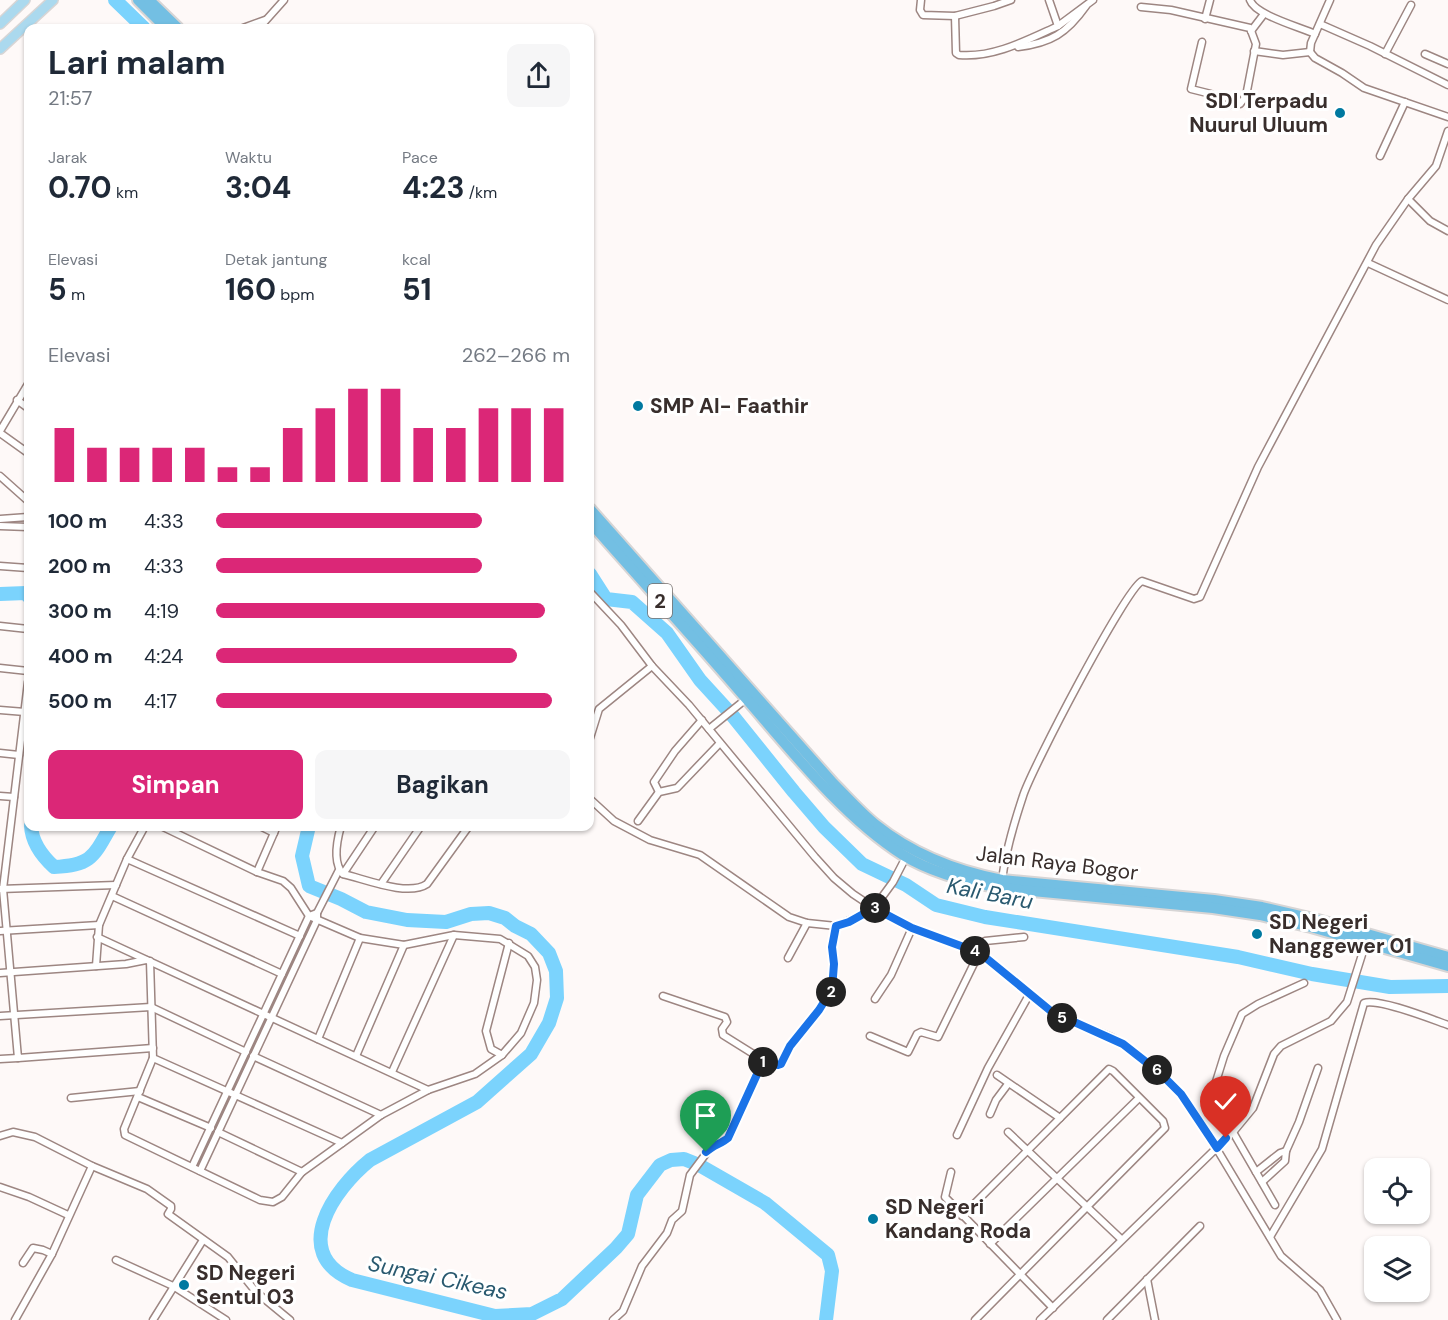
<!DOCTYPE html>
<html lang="id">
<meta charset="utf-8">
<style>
:root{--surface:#fff;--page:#f6f6f7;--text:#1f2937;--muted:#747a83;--accent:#db2777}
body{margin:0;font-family:"DM Sans",sans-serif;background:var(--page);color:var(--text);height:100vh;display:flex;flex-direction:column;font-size:22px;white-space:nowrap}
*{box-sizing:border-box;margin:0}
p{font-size:20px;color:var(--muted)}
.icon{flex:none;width:33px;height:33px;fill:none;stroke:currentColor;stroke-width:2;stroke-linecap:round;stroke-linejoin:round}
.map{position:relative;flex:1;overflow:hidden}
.panel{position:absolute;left:24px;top:24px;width:570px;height:807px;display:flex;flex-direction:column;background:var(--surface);border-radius:12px;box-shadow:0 2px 4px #0004}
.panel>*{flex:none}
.controls{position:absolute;left:1364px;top:1158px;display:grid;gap:12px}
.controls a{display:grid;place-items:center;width:66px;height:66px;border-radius:12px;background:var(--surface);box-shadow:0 2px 4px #0004;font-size:30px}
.pin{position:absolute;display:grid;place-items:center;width:51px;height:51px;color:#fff;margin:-62px -26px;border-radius:50% 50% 50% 0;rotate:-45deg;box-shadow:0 0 6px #0007}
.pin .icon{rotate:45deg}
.km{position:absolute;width:30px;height:30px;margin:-15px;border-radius:50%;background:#222;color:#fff;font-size:16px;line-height:30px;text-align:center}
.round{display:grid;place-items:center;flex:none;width:63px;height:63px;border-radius:12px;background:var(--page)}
.overview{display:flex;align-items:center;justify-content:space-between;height:102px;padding:0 24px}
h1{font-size:33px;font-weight:700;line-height:45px}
.stats{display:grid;grid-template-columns:repeat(3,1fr);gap:9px;height:102px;padding:6px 24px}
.stats div{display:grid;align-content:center}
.stats b{font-size:30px;font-weight:700}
.stats small{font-size:16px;font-weight:400}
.stats p{font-size:16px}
.chart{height:168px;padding:12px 24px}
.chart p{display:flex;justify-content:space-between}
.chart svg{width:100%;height:108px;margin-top:6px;stroke:var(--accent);stroke-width:6}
.action{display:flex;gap:12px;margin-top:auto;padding:12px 24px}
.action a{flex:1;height:69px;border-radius:12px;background:var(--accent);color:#fff;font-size:24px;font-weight:700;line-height:69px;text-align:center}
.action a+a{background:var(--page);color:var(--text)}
ul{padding:0 24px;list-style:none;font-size:20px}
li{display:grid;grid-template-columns:96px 72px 1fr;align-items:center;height:45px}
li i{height:15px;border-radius:8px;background:var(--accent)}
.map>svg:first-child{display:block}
</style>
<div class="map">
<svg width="1448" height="1320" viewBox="0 0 1448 1320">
<rect width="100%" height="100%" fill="#fef9f8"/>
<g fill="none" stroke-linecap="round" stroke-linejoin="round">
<g stroke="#7bd3fd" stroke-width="14">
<path d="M 115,0 L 144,28"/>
<path d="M 590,574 L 606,599 L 632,602 L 667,633 L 700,680 L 732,715 L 794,792 L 824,827 L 862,864 L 906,885 L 936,905 L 985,917 L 1238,957 L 1312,974 L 1390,987 L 1448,986"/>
<path d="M 0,594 L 26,593 L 28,596"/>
<path d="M 31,826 C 32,843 42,856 54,867 C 91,865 93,858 111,826"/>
<path d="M 309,826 L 302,856 L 309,886 L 341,899 L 366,912 L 407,920 L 446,922 L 471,914 L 489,913 L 505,918 L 515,926 L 531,934 L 549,953 L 556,971 L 557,998 L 549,1023 L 531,1054 L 477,1102 L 370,1160 C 334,1189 289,1253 352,1280 L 495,1316 L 532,1314 L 562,1299 L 616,1248 L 628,1234 L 637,1195 L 660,1165 L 671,1160 L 684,1159 L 699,1165 L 765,1203 L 828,1255 L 832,1271 L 826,1320"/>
</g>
<defs>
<g id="street">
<path d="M 921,0 L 920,10 L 923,15 L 955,16 L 994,6 L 1011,0"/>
<path d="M 1250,0 C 1255,15 1300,27 1315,34"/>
<path d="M 1141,7 L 1171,10 L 1250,28 L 1256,44 L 1246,96 L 1240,104 L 1223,105 L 1211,94 L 1191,89 L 1202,42"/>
<path d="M 955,16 L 956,53 L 959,55 C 994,58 1027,40 1058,26 L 1049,0"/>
<path d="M 1205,19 L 1210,0"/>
<path d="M 1320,24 L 1370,46 L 1448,85"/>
<path d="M 1058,26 L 1093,0"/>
<path d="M 243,28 L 265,20"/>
<path d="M 259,28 L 284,0"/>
<path d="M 1251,31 L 1264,14"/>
<path d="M 1018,47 C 1051,43 1067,33 1086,6"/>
<path d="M 1254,51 L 1283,55 L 1310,52"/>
<path d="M 1310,52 L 1315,58 L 1342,73 L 1364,88 L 1448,117"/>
<path d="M 1310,52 L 1311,43 L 1330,0"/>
<path d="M 1385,54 L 1411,5"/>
<path d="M 1425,54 L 1448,64"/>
<path d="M 1380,156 L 1405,102"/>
<path d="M 1408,199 L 1430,221 L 1448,231"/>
<path d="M 1368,263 L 1448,300"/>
<path d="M 17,400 L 28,408"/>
<path d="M 0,431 L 28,384"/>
<path d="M 0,433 L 28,453"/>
<path d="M 0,476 L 28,501"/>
<path d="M 0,519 L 28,517"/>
<path d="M 0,526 L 28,527"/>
<path d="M 0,566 L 28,568"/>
<path d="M 590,592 L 621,625 L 652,666 L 689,705 L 815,857 L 834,878 L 853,894 L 874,908 L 912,928 L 980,953 L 1052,1013 L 1111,1037 L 1123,1044 L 1160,1073 L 1181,1094 L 1200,1121 L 1281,1256 L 1320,1290 L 1337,1320"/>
<path d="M 0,626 L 28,629"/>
<path d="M 0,668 L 28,671"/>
<path d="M 28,682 L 3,889 L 18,1058 L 153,1048"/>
<path d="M 0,710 L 25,712"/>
<path d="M 709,729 L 746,699"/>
<path d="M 590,738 L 599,709 L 652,666"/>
<path d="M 0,753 L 19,755"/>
<path d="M 659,792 L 654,782 L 675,751 L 702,720"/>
<path d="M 0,796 L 14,797"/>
<path d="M 590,799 L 614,821 L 650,840 L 700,855 L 789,917 L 807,923 L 836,926 L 867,913 L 874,908 L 893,882 L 906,857"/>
<path d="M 638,821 L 659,792 L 677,788 L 720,743"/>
<path d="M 260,826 L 274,833"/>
<path d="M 341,826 C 337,840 332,862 343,874 C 365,879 408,897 427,884 L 469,826"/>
<path d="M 127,859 L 300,936"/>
<path d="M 257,872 L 277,826"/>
<path d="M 343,874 L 375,826"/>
<path d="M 1002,881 C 1005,853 1014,823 1023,796 C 1031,770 1126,588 1142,581 L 1194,599 L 1200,597 L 1258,467 L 1376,245 L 1408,199 L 1436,166 L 1448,131"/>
<path d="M 381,884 L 421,826"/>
<path d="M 0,889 L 116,885"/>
<path d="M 112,896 L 282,974"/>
<path d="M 317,913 L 339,870"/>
<path d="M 0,931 L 99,925"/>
<path d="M 97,937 L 428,1090"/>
<path d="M 788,958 L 807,923"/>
<path d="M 150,961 L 153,1058 L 342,1143"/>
<path d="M 96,966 L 99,925 L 127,859 L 145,826"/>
<path d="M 0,973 L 126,964 L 146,960"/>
<path d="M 663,996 L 725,1017 L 727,1022 L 722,1029 L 723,1035 L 755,1055 L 778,1065 L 781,1063 L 790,1046 L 819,1010 L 832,989 L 834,964 L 832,947 L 836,926"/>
<path d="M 875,999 L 891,975 L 912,928"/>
<path d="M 0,1016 L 151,1007 L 246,1052"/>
<path d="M 870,1036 L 908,1052 L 917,1034 L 921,1032 L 938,1037 L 985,941 L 1024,937"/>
<path d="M 318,1039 L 360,938"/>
<path d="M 502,1055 L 491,1049 L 486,1031 L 509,943"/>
<path d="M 253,1056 L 381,1115"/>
<path d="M 356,1056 L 404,945"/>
<path d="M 153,1058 L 124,1129 L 125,1135 L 260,1200 L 273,1202 L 282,1197 L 302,1172 L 381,1115 L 428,1090 L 475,1074 L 502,1055 L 521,1033 L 534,1003 L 537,980 L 535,967 L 528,956 L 500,939 L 454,935 L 404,945 L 360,938 L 309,916 L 291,888 L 283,881 L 257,872 L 161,826"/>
<path d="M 0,1059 L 18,1058"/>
<path d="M 392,1072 L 454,935"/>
<path d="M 997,1075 L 1060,1118"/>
<path d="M 138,1097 L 211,1128"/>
<path d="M 71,1098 L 140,1091"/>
<path d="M 990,1114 L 996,1100 L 1008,1084"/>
<path d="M 218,1132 L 302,1172"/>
<path d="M 1008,1132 L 1121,1239"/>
<path d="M 957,1135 L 988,1068 L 1029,995"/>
<path d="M 0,1136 L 13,1132 L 35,1137 L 92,1166 L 147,1189 L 171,1206 L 171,1209 L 168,1214 L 228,1257 L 256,1292 L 290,1320"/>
<path d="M 192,1167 L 309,916 L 317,913 L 317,920 L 200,1171"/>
<path d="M 951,1172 L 945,1197 L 1053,1308"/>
<path d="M 1256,1172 L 1280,1153 L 1286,1151"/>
<path d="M 1262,1182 L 1285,1161 L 1286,1151 L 1299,1122 L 1318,1068"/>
<path d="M 0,1187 L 29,1197 L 68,1215"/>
<path d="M 1275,1205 L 1215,1101 L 1214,1088 L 1224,1056 L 1242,1014 L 1258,1004 L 1304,983"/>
<path d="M 962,1216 L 1109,1069 L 1113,1071 L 1163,1121 L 1165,1128 L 975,1320"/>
<path d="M 1270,1237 L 1322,1149 L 1364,1003 C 1379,998 1431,1019 1448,1025"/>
<path d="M 990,1244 L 1139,1098"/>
<path d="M 116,1260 L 173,1286 L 226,1320"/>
<path d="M 23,1263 L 33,1248 L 43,1250 L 52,1254"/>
<path d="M 1147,1279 L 1155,1320"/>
<path d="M 15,1320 L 52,1254 L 92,1166"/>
<path d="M 153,1320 L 203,1240"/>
<path d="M 613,1320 L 623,1311 L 642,1266 L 667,1233 L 672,1220 L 682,1211 L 690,1175 L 711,1147 L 723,1142 L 728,1138 L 764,1059"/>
<path d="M 1040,1320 L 1234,1131 L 1253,1108 L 1274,1054 L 1281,1046 L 1331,1021 L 1347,1002 L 1366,942"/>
<path d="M 1107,1320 L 1200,1226"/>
</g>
<g id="primary">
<path d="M 0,24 L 25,0"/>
<path d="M 0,49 L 53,0"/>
</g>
<g id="highway">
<path d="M 138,0 L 166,28"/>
<path d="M 149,0 L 178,28"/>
<path d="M 590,509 L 833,783 C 847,797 861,813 876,825 C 912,854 956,871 1002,880 L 1214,900 L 1262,907 L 1314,919 L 1448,957"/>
<path d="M 590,522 C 641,580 693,637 743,695 C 790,749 843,817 903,855 C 932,873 968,882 1001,888 L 1213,908 L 1260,915 L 1311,927 L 1448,966"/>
</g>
</defs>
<use href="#street" stroke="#9d8682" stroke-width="9"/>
<use href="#primary" stroke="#d7d5d5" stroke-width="12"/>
<use href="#highway" stroke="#d7d5d5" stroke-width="14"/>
<use href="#street" stroke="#fff" stroke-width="6"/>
<use href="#primary" stroke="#abd9ee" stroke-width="9"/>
<use href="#highway" stroke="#73bfe3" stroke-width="10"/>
</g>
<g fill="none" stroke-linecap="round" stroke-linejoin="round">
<defs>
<path id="route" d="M 706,1152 C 713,1145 721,1144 728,1138 L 764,1059 L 778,1065 L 781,1064 L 790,1046 L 819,1010 L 832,989 L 834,964 L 832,947 L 836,926 L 849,922 L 874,908 L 912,928 L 980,953 L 1052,1012 L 1123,1044 L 1160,1073 L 1181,1094 L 1217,1148 L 1226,1138"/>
</defs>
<use href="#route" stroke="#fff" stroke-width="12"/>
<use href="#route" stroke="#1a73e8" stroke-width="8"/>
</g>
<g fill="#0079a0" stroke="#fff" stroke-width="2">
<circle cx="1340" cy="113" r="6"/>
<circle cx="638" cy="406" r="6"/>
<circle cx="1257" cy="934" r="6"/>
<circle cx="873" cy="1219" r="6"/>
<circle cx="184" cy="1285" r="6"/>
</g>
<g text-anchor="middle" stroke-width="6" stroke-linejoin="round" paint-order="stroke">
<rect fill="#fff" stroke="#746d6b" stroke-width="1.5" x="648" y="584" width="24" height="34" rx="4.5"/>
<g font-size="20" font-weight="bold" fill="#382e2c">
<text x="660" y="608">2</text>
</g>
<g font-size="21" font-weight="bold" fill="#382e2c" stroke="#fff" text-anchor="start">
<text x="1328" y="108" text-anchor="end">SDI Terpadu<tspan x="1328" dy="24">Nuurul Uluum</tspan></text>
<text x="650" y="413">SMP Al- Faathir</text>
<text x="1269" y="929">SD Negeri<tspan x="1269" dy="24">Nanggewer 01</tspan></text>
<text x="885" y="1214">SD Negeri<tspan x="885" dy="24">Kandang Roda</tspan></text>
<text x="196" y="1280">SD Negeri<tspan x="196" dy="24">Sentul 03</tspan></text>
</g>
<g font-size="21" fill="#382e2c" stroke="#fff">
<text transform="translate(1057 863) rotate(7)" y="7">Jalan Raya Bogor</text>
</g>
<g font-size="22" font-style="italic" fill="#29596f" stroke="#fff">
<text transform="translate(990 893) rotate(11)" y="8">Kali Baru</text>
<text transform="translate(438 1277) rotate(12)" y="8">Sungai Cikeas</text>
</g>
</g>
</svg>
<div class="controls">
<a><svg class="icon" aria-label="locate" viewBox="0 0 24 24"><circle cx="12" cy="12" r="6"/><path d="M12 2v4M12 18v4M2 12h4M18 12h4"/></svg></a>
<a><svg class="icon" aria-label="layers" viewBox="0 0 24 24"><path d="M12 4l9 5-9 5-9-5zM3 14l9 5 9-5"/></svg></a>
</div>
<div class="pin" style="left:706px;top:1152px;background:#1e9e55"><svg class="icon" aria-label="arrive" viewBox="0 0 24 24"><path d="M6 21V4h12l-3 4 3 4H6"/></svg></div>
<div class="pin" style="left:1226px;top:1138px;background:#d93025"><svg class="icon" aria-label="check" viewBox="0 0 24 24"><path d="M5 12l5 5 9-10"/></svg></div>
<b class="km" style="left:763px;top:1062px">1</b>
<b class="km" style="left:831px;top:992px">2</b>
<b class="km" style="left:875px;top:908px">3</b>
<b class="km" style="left:975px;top:951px">4</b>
<b class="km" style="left:1062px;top:1018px">5</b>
<b class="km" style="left:1157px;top:1070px">6</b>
<section class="panel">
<div class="overview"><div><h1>Lari malam</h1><p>21:57</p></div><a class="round"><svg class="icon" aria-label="share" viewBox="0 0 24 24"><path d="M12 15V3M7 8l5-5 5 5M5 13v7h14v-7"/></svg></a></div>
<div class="stats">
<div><p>Jarak</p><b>0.70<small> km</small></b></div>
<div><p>Waktu</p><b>3:04</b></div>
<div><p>Pace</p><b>4:23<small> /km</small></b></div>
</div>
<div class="stats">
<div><p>Elevasi</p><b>5<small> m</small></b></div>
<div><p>Detak jantung</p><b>160<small> bpm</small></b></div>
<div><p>kcal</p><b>51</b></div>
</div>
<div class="chart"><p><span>Elevasi</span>262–266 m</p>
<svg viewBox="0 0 160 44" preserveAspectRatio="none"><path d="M5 44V22M15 44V30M25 44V30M35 44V30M45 44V30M55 44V38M65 44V38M75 44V22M85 44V14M95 44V6M105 44V6M115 44V22M125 44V22M135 44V14M145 44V14M155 44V14"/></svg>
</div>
<ul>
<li><b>100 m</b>4:33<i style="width:75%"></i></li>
<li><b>200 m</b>4:33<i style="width:75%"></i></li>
<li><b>300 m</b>4:19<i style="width:93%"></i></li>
<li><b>400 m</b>4:24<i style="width:85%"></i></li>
<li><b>500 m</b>4:17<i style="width:95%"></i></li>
</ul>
<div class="action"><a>Simpan</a><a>Bagikan</a></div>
</section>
</div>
